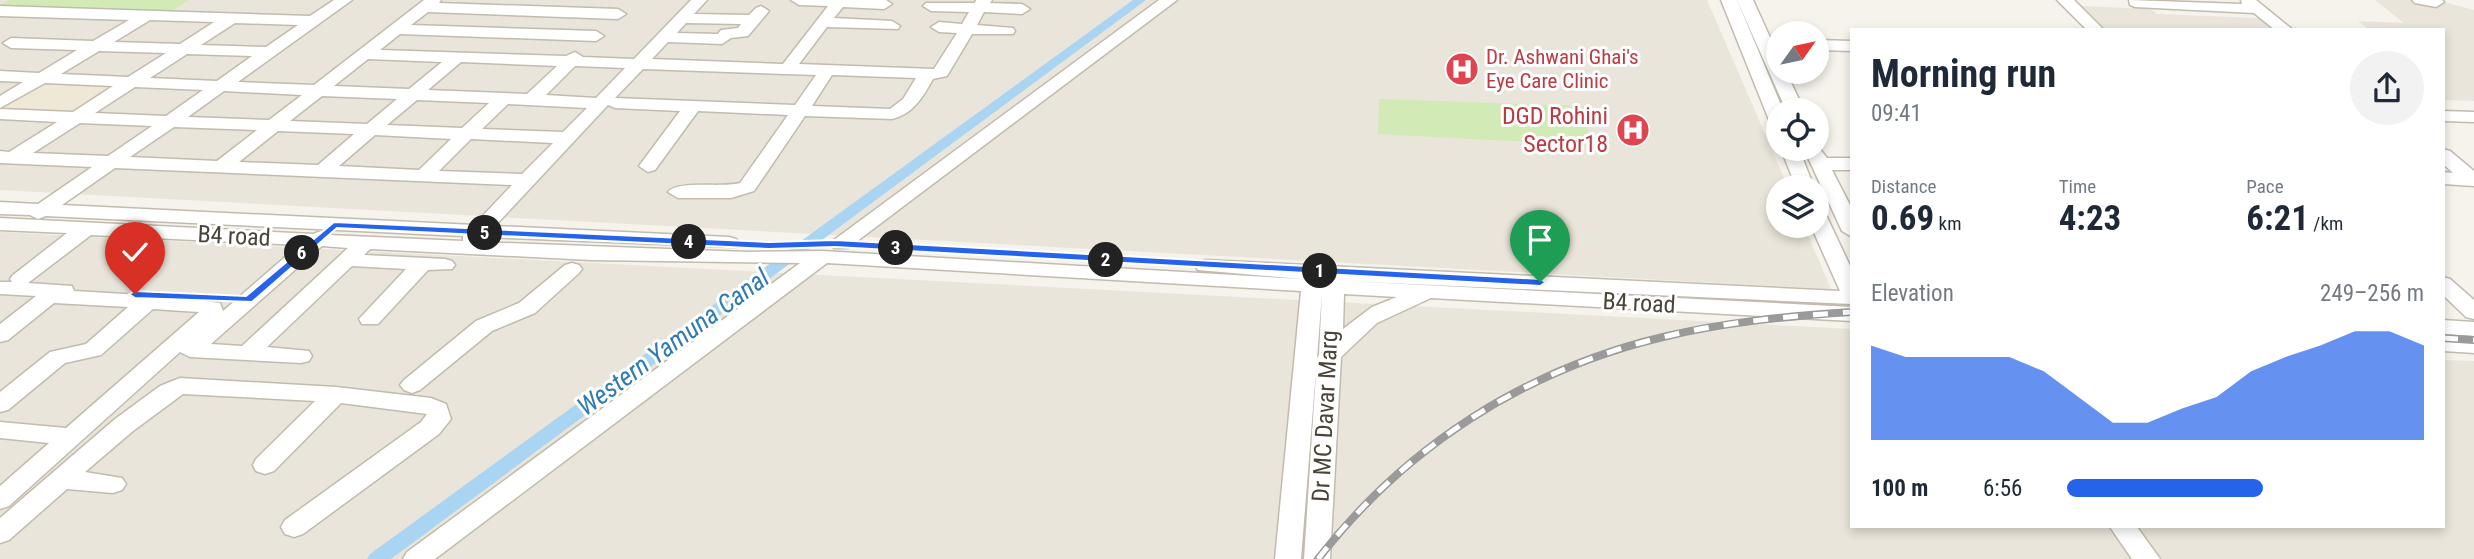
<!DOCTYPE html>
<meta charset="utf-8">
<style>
:root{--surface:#fff;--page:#f2f2f3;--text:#1f2937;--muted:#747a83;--accent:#2563eb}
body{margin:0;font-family:"Roboto Condensed",sans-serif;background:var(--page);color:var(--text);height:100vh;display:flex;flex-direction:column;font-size:26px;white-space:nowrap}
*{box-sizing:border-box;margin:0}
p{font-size:23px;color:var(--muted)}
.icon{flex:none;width:38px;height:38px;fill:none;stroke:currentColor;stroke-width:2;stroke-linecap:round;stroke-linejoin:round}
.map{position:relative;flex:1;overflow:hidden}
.drawer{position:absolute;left:1850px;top:28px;width:595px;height:500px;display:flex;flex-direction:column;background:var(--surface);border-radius:0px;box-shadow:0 4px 10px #0003}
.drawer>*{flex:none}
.needle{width:46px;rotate:57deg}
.fabs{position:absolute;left:1766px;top:21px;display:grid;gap:14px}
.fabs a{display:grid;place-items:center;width:63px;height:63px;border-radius:50%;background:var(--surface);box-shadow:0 4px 10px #0003;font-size:35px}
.pin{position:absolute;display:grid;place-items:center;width:60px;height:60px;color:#fff;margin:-72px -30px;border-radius:50% 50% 50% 0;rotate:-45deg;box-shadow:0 0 7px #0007}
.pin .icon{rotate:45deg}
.km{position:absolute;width:35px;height:35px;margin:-18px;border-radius:50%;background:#222;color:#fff;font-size:19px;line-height:35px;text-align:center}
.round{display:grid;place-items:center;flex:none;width:74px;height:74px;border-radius:37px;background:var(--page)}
.head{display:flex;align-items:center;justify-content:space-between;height:119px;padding:0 21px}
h1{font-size:38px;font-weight:700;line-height:52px}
.figures{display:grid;grid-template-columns:repeat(3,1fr);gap:10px;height:119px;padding:7px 21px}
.figures div{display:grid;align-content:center}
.figures b{font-size:35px;font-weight:700}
.figures small{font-size:19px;font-weight:400}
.figures p{font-size:19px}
.chart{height:196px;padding:14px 21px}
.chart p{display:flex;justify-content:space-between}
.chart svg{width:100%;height:126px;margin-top:7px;fill:var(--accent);opacity:.7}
ul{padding:0 21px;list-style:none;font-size:23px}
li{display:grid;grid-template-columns:112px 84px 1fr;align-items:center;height:52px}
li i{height:18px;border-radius:9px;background:var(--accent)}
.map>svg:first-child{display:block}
</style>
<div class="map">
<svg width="2474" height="559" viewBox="0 0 2474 559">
<rect width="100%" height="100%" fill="#f6f3ec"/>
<g fill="#eae5da">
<path d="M 0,0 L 1707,0 L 1788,187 L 1778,187 L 1778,226 L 1804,226 L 1831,289 L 0,190 Z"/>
<path d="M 2375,0 L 2435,0 L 2474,10 L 2474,101 L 2443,100 L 2443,30 L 2370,30 L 2358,21 L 2404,23 Z"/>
<path d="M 2082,6 L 2150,9 L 2157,14 L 2257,18 L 2274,30 L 2106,30 Z"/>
<path d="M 0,232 L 1851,329 L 1852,527 L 2443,527 L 2443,360 L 2474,361 L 2474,559 L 0,559 Z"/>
</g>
<path fill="#efe8d6" d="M 43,81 L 121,84 L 74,114 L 0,111 L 0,107 Z"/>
<g fill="#d2eab5">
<path d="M 8,0 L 189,0 L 170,12 L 0,6 Z"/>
<path d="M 1379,99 L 1584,106 L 1591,145 L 1378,134 Z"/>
</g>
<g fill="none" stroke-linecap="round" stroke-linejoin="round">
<path fill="#a9d4f2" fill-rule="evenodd" d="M 1133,0 L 1146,0 L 391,559 L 367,559 L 370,554 Z"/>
<defs>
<g id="minor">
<path d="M 334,0 L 352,0 L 238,82 L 314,85 L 424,0 L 441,0 L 439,3 L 618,9 L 626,14 L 618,19 L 428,12 L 411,25 L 596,31 L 604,36 L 596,41 L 400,34 L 380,50 L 566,56 L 575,52 L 583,57 L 634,59 L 691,0 L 707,0 L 694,14 L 749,15 L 756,8 L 761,6 L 769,11 L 748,36 L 731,38 L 722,44 L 668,42 L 652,59 L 783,64 L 828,6 L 799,5 L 791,0 L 886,0 L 892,4 L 884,9 L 843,7 L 834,18 L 892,21 L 900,26 L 898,29 L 827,27 L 799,64 L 934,69 L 957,33 L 939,32 L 931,27 L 939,22 L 962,24 L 969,12 L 931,11 L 923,6 L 926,3 L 975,3 L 976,0 L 992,0 L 990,3 L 1022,4 L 1030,9 L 1022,14 L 984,12 L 977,25 L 1013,28 L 1015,31 L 1013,34 L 972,34 L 947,76 L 933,79 C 923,97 913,114 892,119 L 805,116 L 754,191 L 731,198 L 678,198 L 668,192 C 678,180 723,188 740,183 L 788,115 L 698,111 L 655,170 L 648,172 L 639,166 L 680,111 L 615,108 L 608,105 L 495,226 L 729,237 L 736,239 L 739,243 L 736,247 L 484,237 L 479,242 L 747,252 L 822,251 L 1302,279 L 1198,270 L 1195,266 L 1198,262 L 1205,260 L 1840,291 L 1811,226 L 1816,226 L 1816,209 L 1826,215 L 1852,270 L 1852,304 L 1345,281 L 1852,307 L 1852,321 L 1431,298 L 1377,323 L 1341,357 L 1330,559 L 1304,559 L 1317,358 L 1301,559 L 1275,559 L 1301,291 L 827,263 L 435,559 L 403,559 L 407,552 L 800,263 L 591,260 L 370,249 L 364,255 L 445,259 L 452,261 L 455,265 L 452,269 L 428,270 L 378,324 L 362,324 L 359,319 L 406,269 L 352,266 L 267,347 L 309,351 L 312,356 L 309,361 L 301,363 L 190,357 L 180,352 L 9,506 L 0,509 L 0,486 L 49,443 L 0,438 L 0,422 L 66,428 L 199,312 L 153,309 L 101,355 L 65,363 L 8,410 L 0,412 L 0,392 L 50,352 L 86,344 L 128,307 L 54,303 L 8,340 L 0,342 L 0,324 L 36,296 L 0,294 L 0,282 L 12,282 L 10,279 L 13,275 L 67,233 L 0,230 L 0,218 L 313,234 L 321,231 L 329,235 L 463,241 L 463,236 L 46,216 L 38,219 L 30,215 L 0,214 L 0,202 L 38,204 L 92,167 L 0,163 L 0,151 L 9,152 L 57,122 L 0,119 L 0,109 L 73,112 L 113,86 L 45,83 L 0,108 L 0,96 L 23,82 L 0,81 L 0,71 L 39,73 L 77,50 L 11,48 L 3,43 L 11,38 L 93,41 L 129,20 L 0,16 L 0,6 L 310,16 ZM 150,20 L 214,22 L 180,44 L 114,42 ZM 235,23 L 298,25 L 266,47 L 201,45 ZM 686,23 L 741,24 L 738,28 L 721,30 L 718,34 L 677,33 ZM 99,51 L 166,53 L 128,77 L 61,74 ZM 187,54 L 252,56 L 217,81 L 150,78 ZM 368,59 L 442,62 L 409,89 L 334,86 ZM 461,62 L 557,66 L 527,94 L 428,90 ZM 575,66 L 625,68 L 596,98 L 546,95 ZM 643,69 L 816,75 L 795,105 L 615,98 ZM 832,75 L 916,78 L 903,99 L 890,109 L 812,106 ZM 135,87 L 203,90 L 166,116 L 95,113 ZM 224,91 L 302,95 L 269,120 L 188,117 ZM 322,96 L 397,99 L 367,124 L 290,121 ZM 417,100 L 489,103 L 462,128 L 387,125 ZM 508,104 L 587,108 L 563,132 L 482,129 ZM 80,123 L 152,126 L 108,156 L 33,153 ZM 174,127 L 257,130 L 217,161 L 130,157 ZM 278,131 L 354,134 L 318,165 L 239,162 ZM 375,135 L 451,139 L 419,170 L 339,166 ZM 471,139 L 553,143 L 522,174 L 439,171 ZM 115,168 L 512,185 L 474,225 L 62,205 ZM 91,235 L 299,245 L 223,311 L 220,303 L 150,294 L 142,295 L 74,291 L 72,286 L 28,283 ZM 322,246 L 348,248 L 242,346 L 211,344 ZM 1322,293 L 1319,355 L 1317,358 ZM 1344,294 L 1397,297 L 1372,307 L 1343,329 Z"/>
<path d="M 1159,0 L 1177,0 L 848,248 L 834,248 L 831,244 L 834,240 Z"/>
<path d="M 1721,0 L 1737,0 L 1783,110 L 1778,110 L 1778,125 L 1769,120 Z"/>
<path d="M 1737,0 L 1753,0 L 1778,55 L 1778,72 L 1786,72 L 1804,110 L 1786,110 Z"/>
<path d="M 2057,0 L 2074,0 L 2104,30 L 2087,30 Z"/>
<path d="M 2129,0 L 2242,4 L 2241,0 L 2256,0 L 2293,30 L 2275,30 L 2254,13 L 2135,7 L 2130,5 Z"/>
<path d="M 2412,0 L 2442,0 L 2444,2 L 2436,7 L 2415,3 Z"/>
<path d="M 1816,40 L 1852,41 L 1852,51 L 1816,50 Z"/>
<path d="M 2443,111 L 2474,112 L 2474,122 L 2443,121 Z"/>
<path d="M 1816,144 L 1827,158 L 1852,158 L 1852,170 L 1832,170 L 1852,209 L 1852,237 L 1842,231 L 1804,149 L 1816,149 Z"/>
<path d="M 1781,149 L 1799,149 L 1814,187 L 1796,187 Z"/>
<path d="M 2443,149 L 2450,151 L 2474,171 L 2474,186 L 2443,184 L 2443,172 L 2453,173 L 2443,164 Z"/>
<path d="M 572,263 L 579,265 L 582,269 L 579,273 L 535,313 L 492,331 L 420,390 L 412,393 L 404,390 L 400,385 L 404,380 L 476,321 L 519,303 L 565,265 Z"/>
<path d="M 2443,277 L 2450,279 L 2474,300 L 2474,319 L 2466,317 L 2443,295 Z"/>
<path d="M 2443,320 L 2474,322 L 2474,336 L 2443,334 Z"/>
<path d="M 2443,337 L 2474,339 L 2474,353 L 2443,351 Z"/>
<path d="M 180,378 L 336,387 L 431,398 L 446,404 L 451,419 L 439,434 L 303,534 L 294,537 L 285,534 L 281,527 L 285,520 L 421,422 L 427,414 L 341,403 L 274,471 L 265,474 L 256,471 L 253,465 L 256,459 L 315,401 L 183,394 L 133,431 L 85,472 L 122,478 L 126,484 L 122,490 L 113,493 L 67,489 L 9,540 L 0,543 L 0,518 L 115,419 L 160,386 Z"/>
<path d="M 2110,527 L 2137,527 L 2160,559 L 2132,559 Z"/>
</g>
</defs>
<use href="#minor" stroke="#c2bbae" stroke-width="3"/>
<use href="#minor" fill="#fff" fill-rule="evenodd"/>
<defs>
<g id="rail">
<path d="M 2443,338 L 2474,340"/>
<path d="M 1318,559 C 1405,447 1524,370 1663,337 C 1725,322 1789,316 1852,312"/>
</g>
</defs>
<use href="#rail" stroke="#9a9a9a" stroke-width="8"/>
<use href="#rail" stroke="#fff" stroke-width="5" stroke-dasharray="15" stroke-linecap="butt"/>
</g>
<path fill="#2563eb" stroke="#fff" stroke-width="2" d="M 334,222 L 769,242 L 835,240 L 1540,279 L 1546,282 L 1540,286 L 835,247 L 769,249 L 337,228 L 252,302 L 135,298 L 129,294 L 135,291 L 246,296 Z"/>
<defs>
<symbol id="hospital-disc" viewBox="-11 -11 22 22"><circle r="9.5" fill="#e0444e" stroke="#fff"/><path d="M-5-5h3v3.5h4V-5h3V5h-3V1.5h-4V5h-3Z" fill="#fff"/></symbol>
</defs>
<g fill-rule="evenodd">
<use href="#hospital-disc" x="1443" y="50" width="38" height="38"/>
<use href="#hospital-disc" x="1614" y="111" width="38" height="38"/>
</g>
<g text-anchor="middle" stroke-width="6" stroke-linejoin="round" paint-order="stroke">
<g font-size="21" fill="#be3a42" stroke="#fff" text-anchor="start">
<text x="1486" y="64">Dr. Ashwani Ghai's<tspan x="1486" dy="24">Eye Care Clinic</tspan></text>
</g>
<g font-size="24" fill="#be3a42" stroke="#fff" text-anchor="end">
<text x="1608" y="124">DGD Rohini<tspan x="1608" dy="28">Sector18</tspan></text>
</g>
<g font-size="24" fill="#4b4439" stroke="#fff">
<text transform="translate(234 236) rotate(3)" y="8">B4 road</text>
<text transform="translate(1639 303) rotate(3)" y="8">B4 road</text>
<text transform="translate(1325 416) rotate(-87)" y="8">Dr MC Davar Marg</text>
</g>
<g font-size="26" font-style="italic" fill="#2e7ab2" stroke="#fff">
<text transform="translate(673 342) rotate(-36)" y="9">Western Yamuna Canal</text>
</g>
</g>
</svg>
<div class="fabs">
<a><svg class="needle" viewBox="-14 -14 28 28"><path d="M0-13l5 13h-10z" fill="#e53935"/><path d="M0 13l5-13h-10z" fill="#747a83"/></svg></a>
<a><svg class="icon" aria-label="locate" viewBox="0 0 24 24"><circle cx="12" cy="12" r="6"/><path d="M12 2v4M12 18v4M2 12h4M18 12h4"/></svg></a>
<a><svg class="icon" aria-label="layers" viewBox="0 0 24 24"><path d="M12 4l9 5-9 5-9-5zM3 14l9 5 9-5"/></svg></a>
</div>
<div class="pin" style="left:1540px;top:282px;background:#1e9e55"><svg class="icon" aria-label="arrive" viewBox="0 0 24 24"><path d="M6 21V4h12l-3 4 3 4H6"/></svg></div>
<div class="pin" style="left:135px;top:294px;background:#d93025"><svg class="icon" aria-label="check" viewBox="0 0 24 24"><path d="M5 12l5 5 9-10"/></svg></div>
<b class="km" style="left:1320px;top:271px">1</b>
<b class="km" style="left:1106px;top:260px">2</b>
<b class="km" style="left:896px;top:248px">3</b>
<b class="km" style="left:689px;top:242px">4</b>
<b class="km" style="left:485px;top:233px">5</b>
<b class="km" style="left:302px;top:253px">6</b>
<section class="drawer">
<div class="head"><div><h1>Morning run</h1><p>09:41</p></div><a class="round"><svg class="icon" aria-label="share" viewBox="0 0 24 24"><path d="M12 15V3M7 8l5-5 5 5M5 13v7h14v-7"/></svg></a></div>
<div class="figures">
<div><p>Distance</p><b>0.69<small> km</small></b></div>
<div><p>Time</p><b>4:23</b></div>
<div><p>Pace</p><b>6:21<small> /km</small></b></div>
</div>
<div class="chart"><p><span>Elevation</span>249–256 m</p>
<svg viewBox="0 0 160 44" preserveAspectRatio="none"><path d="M0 44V11L10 15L20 15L30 15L40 15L50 20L60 29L70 38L80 38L90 33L100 29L110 20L120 15L130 11L140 6L150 6L160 11V44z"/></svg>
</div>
<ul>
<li><b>100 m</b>6:56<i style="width:55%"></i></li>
</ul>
</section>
</div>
